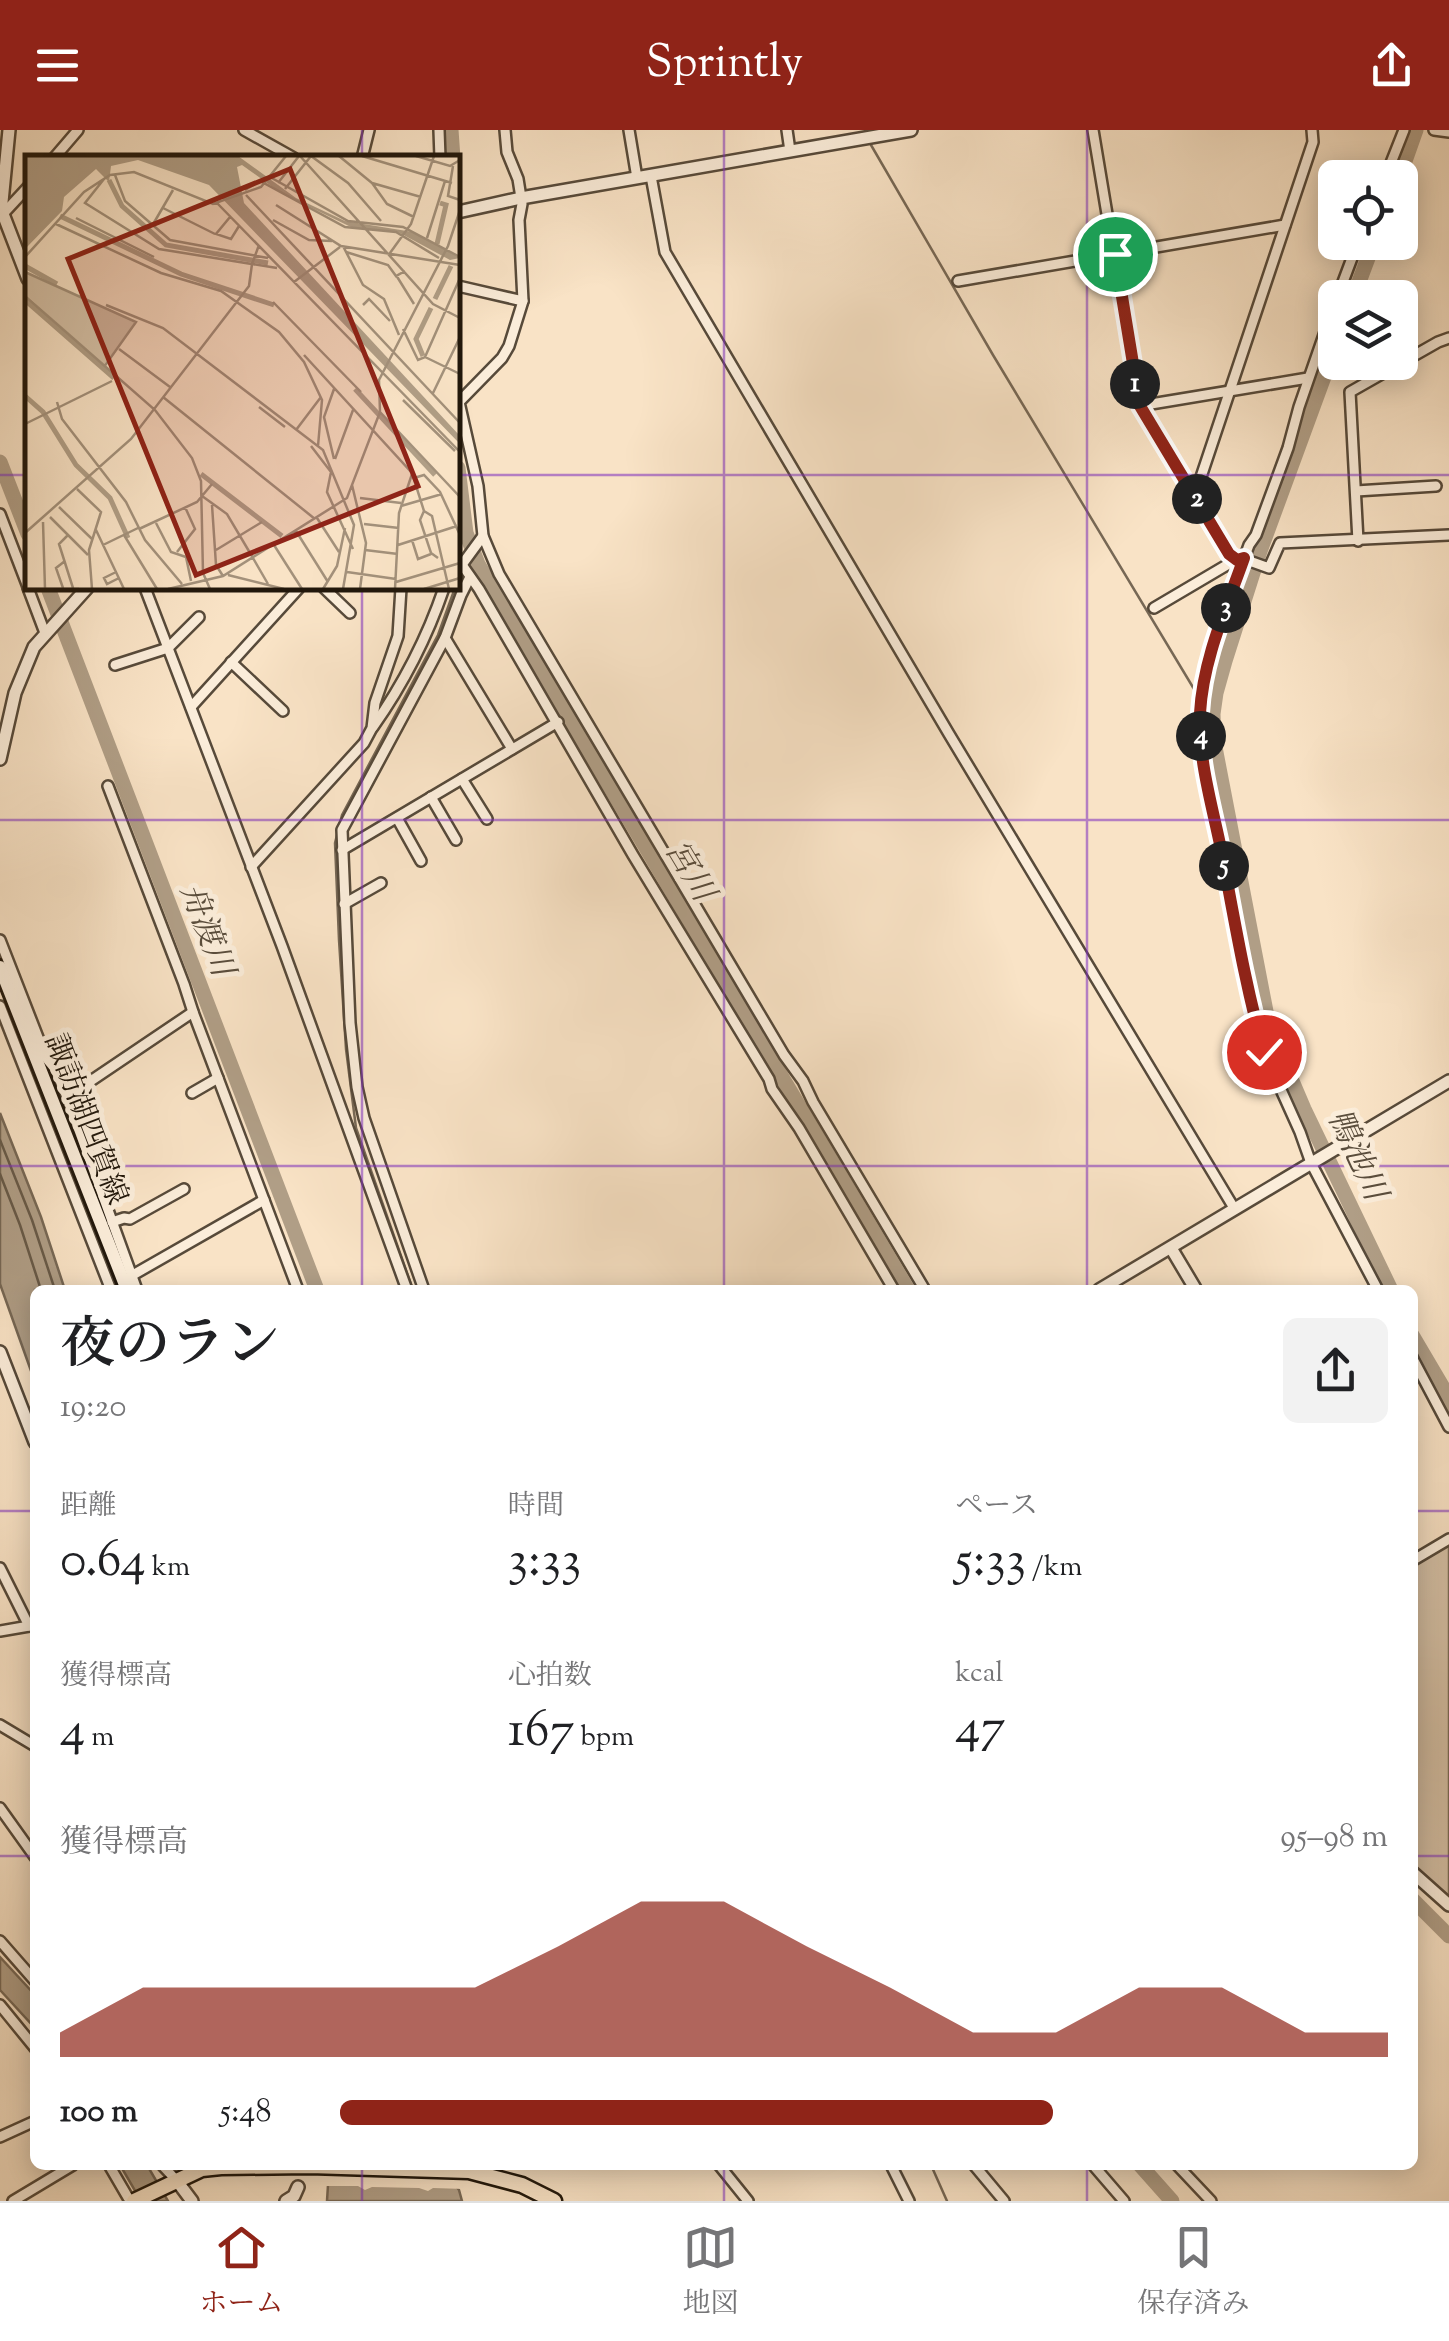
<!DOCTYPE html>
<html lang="ja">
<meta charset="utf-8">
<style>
:root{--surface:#fff;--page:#f2f2f2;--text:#202124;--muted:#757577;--line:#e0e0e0;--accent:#8f2418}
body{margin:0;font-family:"Sorts Mill Goudy","Noto Serif JP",serif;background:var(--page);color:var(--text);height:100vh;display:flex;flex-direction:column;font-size:38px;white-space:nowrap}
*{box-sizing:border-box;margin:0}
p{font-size:32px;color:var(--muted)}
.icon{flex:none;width:55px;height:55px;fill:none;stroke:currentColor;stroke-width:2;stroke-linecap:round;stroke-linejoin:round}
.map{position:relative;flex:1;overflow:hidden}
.details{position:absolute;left:30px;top:1155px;width:1388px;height:885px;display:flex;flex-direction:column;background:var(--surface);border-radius:15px;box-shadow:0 5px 25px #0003}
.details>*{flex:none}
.fabs{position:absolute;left:1318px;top:30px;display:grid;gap:20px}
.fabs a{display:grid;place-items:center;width:100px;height:100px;border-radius:15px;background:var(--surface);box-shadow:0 5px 25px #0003;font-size:50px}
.pin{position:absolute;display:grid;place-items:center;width:85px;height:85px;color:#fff;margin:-42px;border:5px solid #fff;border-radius:50%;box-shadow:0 2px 10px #0007}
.km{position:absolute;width:50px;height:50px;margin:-25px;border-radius:50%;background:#222;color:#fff;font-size:28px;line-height:50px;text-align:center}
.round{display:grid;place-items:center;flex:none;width:105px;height:105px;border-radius:15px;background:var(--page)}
.summary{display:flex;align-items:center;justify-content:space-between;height:170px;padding:0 30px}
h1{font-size:55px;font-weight:600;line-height:75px}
.figures{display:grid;grid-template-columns:repeat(3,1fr);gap:15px;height:170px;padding:10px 30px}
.figures div{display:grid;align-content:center}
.figures b{font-size:50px;font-weight:600}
.figures small{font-size:28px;font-weight:400}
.figures p{font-size:28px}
.chart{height:280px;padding:20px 30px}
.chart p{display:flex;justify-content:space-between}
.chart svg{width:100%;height:180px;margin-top:10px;fill:var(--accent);opacity:.7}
ul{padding:0 30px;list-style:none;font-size:32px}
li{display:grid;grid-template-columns:160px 120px 1fr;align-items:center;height:75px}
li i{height:25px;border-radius:12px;background:var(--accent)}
header{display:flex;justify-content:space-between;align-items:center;height:130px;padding:0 30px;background:var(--accent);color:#fff;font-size:45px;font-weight:600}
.menu{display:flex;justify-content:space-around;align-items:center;height:140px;border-top:2px solid var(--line);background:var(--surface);font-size:28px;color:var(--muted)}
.menu a{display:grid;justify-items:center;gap:5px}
.menu .current{color:var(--accent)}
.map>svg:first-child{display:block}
</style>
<header><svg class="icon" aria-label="menu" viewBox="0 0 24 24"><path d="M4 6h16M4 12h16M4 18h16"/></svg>Sprintly<svg class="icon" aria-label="share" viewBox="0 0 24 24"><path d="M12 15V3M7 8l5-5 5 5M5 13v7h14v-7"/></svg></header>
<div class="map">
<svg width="1449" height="2071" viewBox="0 0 1449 2071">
<rect width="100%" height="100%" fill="#f9e3c6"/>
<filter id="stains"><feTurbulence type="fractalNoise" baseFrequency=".002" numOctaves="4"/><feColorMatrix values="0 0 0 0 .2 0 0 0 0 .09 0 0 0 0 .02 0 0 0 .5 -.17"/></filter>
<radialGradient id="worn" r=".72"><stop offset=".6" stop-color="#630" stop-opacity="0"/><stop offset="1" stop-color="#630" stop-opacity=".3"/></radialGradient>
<path fill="#d4c0a6" stroke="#7a6c58" stroke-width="2.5" d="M 1449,1414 L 1449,1768 L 1413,1735 L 1413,1436 Z"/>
<g fill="#b09e86" stroke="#776855" stroke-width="2.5">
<path d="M 0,983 L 41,1087 L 65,1160 L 35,1160 L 35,1252 L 0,1154 Z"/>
<path d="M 0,1827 L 35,1865 L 35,1898 L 0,1860 Z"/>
<path d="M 120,2035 L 147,2035 L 168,2071 L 141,2071 Z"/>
<path d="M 440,2035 L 459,2060 L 462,2071 L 327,2071 L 328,2055 Z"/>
</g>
<path fill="#f9e3c6" d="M 330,2035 L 446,2035 L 464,2059 L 433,2058 L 428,2061 L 419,2058 L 372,2057 L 365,2060 L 358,2056 L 323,2056 Z"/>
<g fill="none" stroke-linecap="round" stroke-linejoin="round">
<g stroke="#685a48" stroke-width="2.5">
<path d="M 0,1010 L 32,1090 L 55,1160"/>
<path d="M 0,1044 L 20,1095 L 41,1160"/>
</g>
<g stroke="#776855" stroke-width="2.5">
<path d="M 871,15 L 993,225 L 1197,564"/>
<path d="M 458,451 L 465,444"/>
<path d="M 1204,575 L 1213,584"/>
<path d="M 413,1160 L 356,998 L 346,919 L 339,810 L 335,713 L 342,685 L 438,505 L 455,458"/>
<path d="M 931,2035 L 947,2071"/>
</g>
<g stroke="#b09e86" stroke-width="15">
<path d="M 451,0 L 453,28"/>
<path d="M 1399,48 L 1416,0"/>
<path d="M 1353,168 L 1374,112"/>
<path d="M 1335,217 L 1259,424 L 1225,531 L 1216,563 L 1213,584 L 1214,612 L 1269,897 L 1304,979 L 1391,1160"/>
<path d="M 0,332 L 28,404"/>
<path d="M 458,338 L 466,403 L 478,434 L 908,1160"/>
<path d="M 48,458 L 317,1160"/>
<path d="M 1412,1205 L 1445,1261 L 1449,1277"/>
<path d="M 1412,1769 L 1449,1806"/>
<path d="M 1140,2035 L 1172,2071"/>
</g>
<defs>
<g id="minor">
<path d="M 244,0 L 294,28"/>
<path d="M 439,0 L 440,28"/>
<path d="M 505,0 L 507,22 L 518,49 L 522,74 L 519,90 L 523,171 L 509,216 L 502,228 L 459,272 L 478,356 L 483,406 L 499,444 L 784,925 L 803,951 L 813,972 L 925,1160"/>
<path d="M 629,0 L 637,48"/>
<path d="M 787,0 L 790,21"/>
<path d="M 1093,0 L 1139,276 L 1229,424 L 1237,429"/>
<path d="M 1434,0 L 1449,2"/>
<path d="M 54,28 L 78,0"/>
<path d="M 362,28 L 369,0"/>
<path d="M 651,46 L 665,122 L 949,604 L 1234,1078"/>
<path d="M 1385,48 L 1404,0"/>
<path d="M 3,84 L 28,57"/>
<path d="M 958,151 L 1285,95"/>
<path d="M 458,156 L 523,171"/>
<path d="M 1337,168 L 1358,112"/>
<path d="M 1335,173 L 1299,277 L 1288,318 L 1256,405 L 1249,415 L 1212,518 L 1204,553 L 1200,583 L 1201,606 L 1210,669 L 1251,876 L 1264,922 L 1300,1002 L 1311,1033 L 1378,1160"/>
<path d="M 1139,276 L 1308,248"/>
<path d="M 1356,361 L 1436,356"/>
<path d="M 1197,365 L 1200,350 L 1313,12 L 1312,0"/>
<path d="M 0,384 L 28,457"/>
<path d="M 1358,411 L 1350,262 L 1438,212 L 1449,208"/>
<path d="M 458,429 L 479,459 L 633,725 L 769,949 L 772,959 L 799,998 L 894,1160"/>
<path d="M 461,436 L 483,406"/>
<path d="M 28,458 L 45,503"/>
<path d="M 145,458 L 282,816 L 407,1160"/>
<path d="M 324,458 L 350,483"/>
<path d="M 1154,478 L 1237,429 L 1244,429 L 1269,438 L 1280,413 L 1449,405"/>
<path d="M 445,508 L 512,619"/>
<path d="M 231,532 L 283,581"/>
<path d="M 115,535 L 168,518 L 199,487"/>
<path d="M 191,577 L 299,458"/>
<path d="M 373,597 C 404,553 427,508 444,458"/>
<path d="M 462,649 L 487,689"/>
<path d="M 108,656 L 184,854 L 193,882 L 298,1160"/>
<path d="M 431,667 L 456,710"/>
<path d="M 397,688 L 421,731"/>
<path d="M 342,720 L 558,592"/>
<path d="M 251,737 L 364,613 L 372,598 L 375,573 L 398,506 L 401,458"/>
<path d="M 344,774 L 381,753"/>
<path d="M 0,810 L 46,928 L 55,939 L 67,967 L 137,1160"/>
<path d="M 0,876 L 111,1160"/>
<path d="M 192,963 L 218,948"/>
<path d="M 67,967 L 193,882"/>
<path d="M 112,1092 L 124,1088 L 130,1089 L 184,1059"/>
<path d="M 131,1146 L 264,1070"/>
<path d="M 424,1160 L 364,988 L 357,957 L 350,893 L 342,700 L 445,508 L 461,465 L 470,447"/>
<path d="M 1412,1227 L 1449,1297"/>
<path d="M 1412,1431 L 1449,1409"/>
<path d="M 0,1438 L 29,1496"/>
<path d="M 0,1501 L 35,1495"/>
<path d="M 0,1595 L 35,1616"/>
<path d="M 0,1678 L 35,1727"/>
<path d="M 0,1811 L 35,1851"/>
<path d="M 0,1875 L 35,1918"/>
<path d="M 0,2007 L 35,1991"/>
<path d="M 109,2035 L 130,2071"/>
<path d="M 162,2035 L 177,2051"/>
<path d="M 719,2035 L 748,2071"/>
<path d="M 891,2035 L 909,2071"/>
<path d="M 974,2035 L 1004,2071"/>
<path d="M 1093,2035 L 1124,2071"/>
<path d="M 1177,2035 L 1211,2071"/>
<path d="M 13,2071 L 73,2035"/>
</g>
<g id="tertiary">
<path d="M 9,0 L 2,72 L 3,84 L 28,149"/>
<path d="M 458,82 L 521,68 L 911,0"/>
<path d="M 0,629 L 15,563 L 34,517 L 87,458"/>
<path d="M 1171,1118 L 1196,1160"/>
<path d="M 1099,1160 L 1449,951"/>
<path d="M 0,1222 L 35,1312"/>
<path d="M 1412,1742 L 1449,1775"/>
<path d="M 177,2051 L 192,2071"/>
<path d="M 286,2071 L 294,2066 L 298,2057"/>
</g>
<path id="secondary" d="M 0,837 L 127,1160"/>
<path id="primary" d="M 134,2071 L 202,2039 L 221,2037 L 310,2036 L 469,2041 L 522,2055 L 554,2071"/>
</defs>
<use href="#minor" stroke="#574a3a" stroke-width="14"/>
<use href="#tertiary" stroke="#574a3a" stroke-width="16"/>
<use href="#secondary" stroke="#21170b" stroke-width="18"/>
<use href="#primary" stroke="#21170b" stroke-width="19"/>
<use href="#minor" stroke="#fbedda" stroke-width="9"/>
<use href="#tertiary" stroke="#fbedda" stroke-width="11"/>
<use href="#secondary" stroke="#fbedda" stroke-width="12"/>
<use href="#primary" stroke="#f9e3c6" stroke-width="14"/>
</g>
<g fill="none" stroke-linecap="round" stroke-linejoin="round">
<defs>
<path id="route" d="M 1115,124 L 1140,276 L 1229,424 L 1237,430 L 1244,428 C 1226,479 1203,529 1200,583 C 1198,629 1212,675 1221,719 C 1234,787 1245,855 1264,922"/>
</defs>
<use href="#route" stroke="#fff" stroke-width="20"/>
<use href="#route" stroke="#8f2418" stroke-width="12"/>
</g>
<path fill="none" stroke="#7b2cbf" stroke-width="2.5" stroke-opacity="0.55" d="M 362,0 L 362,28M 724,0 L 724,1160M 1087,0 L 1087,1160M 0,345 L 28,345M 458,345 L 1449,345M 362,458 L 362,1160M 0,690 L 1449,690M 0,1036 L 1449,1036M 0,1381 L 35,1381M 1412,1381 L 1449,1381M 0,1726 L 35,1726M 1412,1726 L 1449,1726M 362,2035 L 362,2071M 724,2035 L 724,2071M 1087,2035 L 1087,2071"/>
<g text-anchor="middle" stroke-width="10" stroke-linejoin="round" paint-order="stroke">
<g font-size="30" fill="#21170b" stroke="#fbedda">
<text transform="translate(87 989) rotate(69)" y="10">諏訪湖四賀線</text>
</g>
<g font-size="32" font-style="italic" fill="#5a4d3c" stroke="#fbedda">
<text transform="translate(691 740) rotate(59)" y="11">宮川</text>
<text transform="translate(208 799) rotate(69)" y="11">舟渡川</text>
<text transform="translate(1358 1024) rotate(65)" y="11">鴨池川</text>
</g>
</g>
<g transform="translate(25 25)">
<rect width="435" height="435" fill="#f9e3c6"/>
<path d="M 0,118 L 110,167 L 79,210 L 0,139 Z" fill="#d4c0a6"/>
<path d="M 0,1 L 213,1 L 271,43 L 320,66 L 388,77 L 435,103 L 425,105 L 373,77 L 328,73 L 256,38 L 217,10 L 212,12 L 219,48 L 435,281 L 435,289 L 184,30 L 113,5 L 86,11 L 84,27 L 71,14 L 39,42 L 37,56 L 1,93 Z" fill="#b09e86"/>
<path fill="none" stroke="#b09e86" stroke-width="5" d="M 84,25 L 97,51 L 141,90 L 243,108M 35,61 L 156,119 L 249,150M 412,89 L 421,50 L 415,48M 0,111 L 32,129M 410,144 L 426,111M 0,145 L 89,223M 398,201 L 391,184 L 406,153M 330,234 L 410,320M 0,241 L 18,257 L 51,310 L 85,343 L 103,383M 176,319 L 257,381"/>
<path fill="none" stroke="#a3917b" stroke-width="2.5" d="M 275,1 L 408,149 L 435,163M 314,1 L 347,28M 337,1 L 427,28M 391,1 L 425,11 L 435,5M 428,11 L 423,41 L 435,45M 90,20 L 100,46 L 145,85 L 243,103M 245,22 L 323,66 L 378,72 L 435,102M 79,24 L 60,48 L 134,94 L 227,109 L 234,90M 253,28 L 274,1M 260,34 L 286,1 L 323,28 L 356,66M 220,35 L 235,26 L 320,72 L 371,77 L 414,103M 221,40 L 435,268M 192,48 L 435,297M 251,50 L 316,91 L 435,110M 138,53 L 190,79M 205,62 L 191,79 L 206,84 L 214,71M 389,62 L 362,49 L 347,28 L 396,42M 51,63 L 129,102M 248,65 L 284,85 L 307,86M 31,69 L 136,118 L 196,136 L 254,177 L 279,207 L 297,245 L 293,291M 127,71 L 148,35M 402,83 L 420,26M 318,91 L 338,130 L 359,144 L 374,180M 321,97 L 363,110 L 371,121 L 380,116M 365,98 L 386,69 L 409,1M 0,102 L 59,37 L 85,20 L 109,17 L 188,49 L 236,32 L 261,1M 0,117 L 111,167 L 79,212M 371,120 L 389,149M 269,127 L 315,92M 0,141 L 130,255 L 167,303 L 176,326 L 178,418 L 185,434M 248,147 L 336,237M 81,150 L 138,173 L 298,295 L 329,370 L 318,434M 338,150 L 344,144 L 365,166M 378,174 L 393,205 L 400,202 L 435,219M 94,194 L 145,232M 279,200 L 387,318 L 399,356 L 395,365 L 406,398 L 413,403M 400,202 L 435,123M 309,234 L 299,262 L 309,304M 408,238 L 435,182M 138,242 L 290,364M 378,245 L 430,296M 32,247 L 37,264 L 101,347 L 120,385 L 157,429M 234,252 L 260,272M 355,257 L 435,342M 0,269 L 87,226M 271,275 L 296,242M 286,291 L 306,317 L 302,337 L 328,394M 310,304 L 328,255M 389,323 L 399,320 L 415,337 L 435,380M 327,330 L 341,388 L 335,434M 52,334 L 76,357 L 64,395 L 67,434M 177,341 L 202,359 L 228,403M 335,343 L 376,348M 187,350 L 191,410 L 198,421M 376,351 L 417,339M 34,352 L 67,384M 399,356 L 407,361 L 424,434M 25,362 L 63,400M 292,363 L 314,397M 18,367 L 20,434M 131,368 L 146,397 L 161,402 L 166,426M 339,369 L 374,373M 114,374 L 172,347 L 187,329M 71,375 L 99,434M 271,376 L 303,427M 0,378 L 106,284 L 224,131 L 227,109 L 252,113M 43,380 L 34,389 L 48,433M 99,380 L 132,434M 387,385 L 393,404 L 406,399M 78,390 L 113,373M 249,390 L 277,434M 373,390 L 432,371M 191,395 L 237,367M 340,395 L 373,399M 152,397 L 170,374 L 160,352M 228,403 L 243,429M 91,417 L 79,423 L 82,429 L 94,423M 322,417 L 371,424M 203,420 L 259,434M 371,427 L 435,408M 38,433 L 31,413 L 40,406M 3,434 L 54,434M 143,434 L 198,421 L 322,343 L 355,257 L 354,225 L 423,91 L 435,55M 298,434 L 312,411 L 320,373M 370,434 L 374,358 L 387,319M 399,434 L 435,423"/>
<path fill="#8f2418" fill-opacity="0.15" stroke="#8f2418" stroke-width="5" d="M 265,14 L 393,331 L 171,420 L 43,104 Z"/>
<rect width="435" height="435" fill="none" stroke="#21170b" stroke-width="5"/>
</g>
<rect width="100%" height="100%" filter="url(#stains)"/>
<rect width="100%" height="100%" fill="url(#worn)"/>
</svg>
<div class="fabs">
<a><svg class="icon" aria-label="locate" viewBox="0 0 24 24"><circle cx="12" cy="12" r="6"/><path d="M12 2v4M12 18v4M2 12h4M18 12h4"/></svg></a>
<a><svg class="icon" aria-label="layers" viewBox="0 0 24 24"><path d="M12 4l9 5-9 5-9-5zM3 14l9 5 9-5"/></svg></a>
</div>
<div class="pin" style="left:1115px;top:124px;background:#1e9e55"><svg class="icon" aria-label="arrive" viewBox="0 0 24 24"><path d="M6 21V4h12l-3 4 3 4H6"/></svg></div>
<div class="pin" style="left:1264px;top:922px;background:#d93025"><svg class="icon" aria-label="check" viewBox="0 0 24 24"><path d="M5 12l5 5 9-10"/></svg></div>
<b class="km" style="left:1135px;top:254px">1</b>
<b class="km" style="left:1197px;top:369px">2</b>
<b class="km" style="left:1226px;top:478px">3</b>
<b class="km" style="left:1201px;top:606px">4</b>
<b class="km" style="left:1224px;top:736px">5</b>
<section class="details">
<div class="summary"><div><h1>夜のラン</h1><p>19:20</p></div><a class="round"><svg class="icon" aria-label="share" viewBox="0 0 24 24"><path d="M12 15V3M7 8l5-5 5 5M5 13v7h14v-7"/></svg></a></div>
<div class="figures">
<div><p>距離</p><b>0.64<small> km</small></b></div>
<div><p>時間</p><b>3:33</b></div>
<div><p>ペース</p><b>5:33<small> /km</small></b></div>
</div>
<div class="figures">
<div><p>獲得標高</p><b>4<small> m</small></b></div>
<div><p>心拍数</p><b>167<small> bpm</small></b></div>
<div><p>kcal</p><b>47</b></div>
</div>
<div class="chart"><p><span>獲得標高</span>95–98 m</p>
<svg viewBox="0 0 160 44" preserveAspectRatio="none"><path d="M0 44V38L10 27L20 27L30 27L40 27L50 27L60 17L70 6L80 6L90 17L100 27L110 38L120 38L130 27L140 27L150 38L160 38V44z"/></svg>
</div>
<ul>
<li><b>100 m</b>5:48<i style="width:68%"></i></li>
</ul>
</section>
</div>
<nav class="menu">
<a class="current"><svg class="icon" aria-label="home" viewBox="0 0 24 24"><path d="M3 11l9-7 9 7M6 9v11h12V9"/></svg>ホーム</a>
<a><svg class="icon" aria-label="map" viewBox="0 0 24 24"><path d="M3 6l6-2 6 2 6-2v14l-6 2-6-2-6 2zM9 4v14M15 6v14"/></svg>地図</a>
<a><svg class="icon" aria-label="saved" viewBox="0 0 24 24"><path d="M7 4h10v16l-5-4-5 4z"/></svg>保存済み</a>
</nav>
